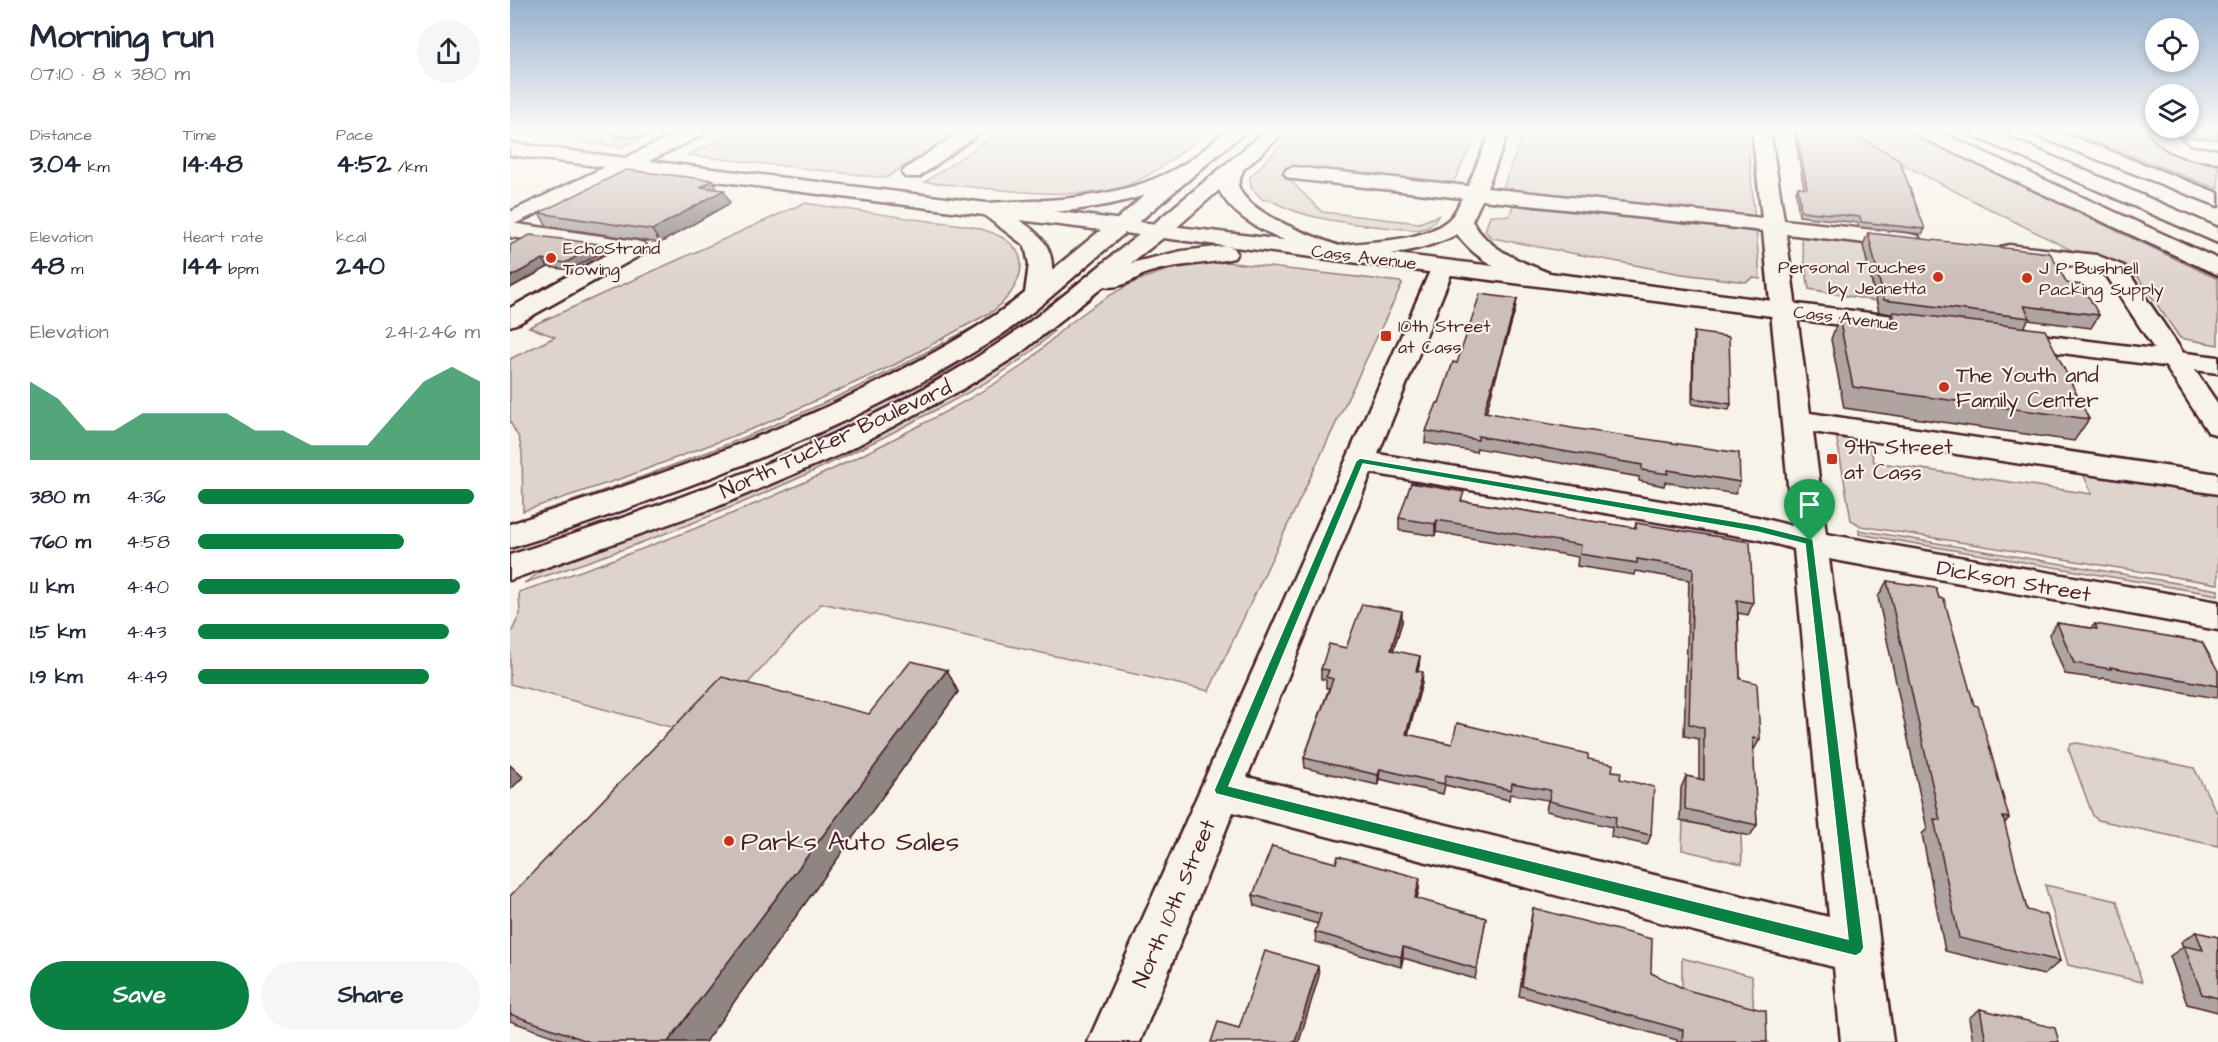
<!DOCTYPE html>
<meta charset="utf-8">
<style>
:root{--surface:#fff;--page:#f6f6f7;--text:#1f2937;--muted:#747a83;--accent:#0b8043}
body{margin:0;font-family:"Architects Daughter",sans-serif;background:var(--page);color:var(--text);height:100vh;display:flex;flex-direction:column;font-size:22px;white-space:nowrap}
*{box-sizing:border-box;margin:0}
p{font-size:20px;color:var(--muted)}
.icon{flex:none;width:33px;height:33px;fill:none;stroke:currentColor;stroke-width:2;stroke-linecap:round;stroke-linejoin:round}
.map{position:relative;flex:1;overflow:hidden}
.panel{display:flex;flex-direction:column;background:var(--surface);width:510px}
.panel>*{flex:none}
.buttons{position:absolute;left:1635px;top:18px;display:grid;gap:12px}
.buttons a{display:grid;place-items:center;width:54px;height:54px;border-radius:50%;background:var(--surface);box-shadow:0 3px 9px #0003;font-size:30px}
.pin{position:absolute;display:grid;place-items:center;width:51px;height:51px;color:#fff;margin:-62px -26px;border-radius:50% 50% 50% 0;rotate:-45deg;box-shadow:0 0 6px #0007}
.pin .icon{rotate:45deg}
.round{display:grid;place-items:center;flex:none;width:63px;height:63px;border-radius:32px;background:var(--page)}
.overview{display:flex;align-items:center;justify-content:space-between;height:102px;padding:0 30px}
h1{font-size:33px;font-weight:700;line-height:45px}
.figures{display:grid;grid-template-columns:repeat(3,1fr);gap:9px;height:102px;padding:6px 30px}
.figures div{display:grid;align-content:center}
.figures b{font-size:26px;font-weight:700}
.figures small{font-size:16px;font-weight:400}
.figures p{font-size:16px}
.chart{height:168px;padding:12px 30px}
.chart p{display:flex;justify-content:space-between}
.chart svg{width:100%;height:108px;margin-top:6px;fill:var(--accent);opacity:.7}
.cta{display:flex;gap:12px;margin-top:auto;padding:12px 30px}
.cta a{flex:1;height:69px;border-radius:36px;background:var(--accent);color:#fff;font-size:24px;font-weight:700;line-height:69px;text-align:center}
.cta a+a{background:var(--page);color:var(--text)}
ul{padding:0 30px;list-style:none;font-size:20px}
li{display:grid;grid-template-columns:96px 72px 1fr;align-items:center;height:45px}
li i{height:15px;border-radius:8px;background:var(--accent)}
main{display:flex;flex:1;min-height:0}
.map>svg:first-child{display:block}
</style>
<main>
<section class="panel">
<div class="overview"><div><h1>Morning run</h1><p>07:10 · 8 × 380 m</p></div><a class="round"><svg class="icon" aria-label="share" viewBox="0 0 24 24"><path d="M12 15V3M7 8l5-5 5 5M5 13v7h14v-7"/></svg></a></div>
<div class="figures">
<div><p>Distance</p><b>3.04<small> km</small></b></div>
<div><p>Time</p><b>14:48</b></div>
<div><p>Pace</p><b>4:52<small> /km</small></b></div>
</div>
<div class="figures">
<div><p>Elevation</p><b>48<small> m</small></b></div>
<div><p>Heart rate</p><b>144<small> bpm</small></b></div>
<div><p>kcal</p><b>240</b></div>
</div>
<div class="chart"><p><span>Elevation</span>241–246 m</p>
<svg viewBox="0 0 160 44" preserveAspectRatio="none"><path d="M0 44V12L10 19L20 32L30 32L40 25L50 25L60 25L70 25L80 32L90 32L100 38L110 38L120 38L130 25L140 12L150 6L160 12V44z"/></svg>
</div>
<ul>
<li><b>380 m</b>4:36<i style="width:98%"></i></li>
<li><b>760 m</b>4:58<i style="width:73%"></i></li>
<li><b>1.1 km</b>4:40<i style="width:93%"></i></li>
<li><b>1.5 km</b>4:43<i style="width:89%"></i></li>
<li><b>1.9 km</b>4:49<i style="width:82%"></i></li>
</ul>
<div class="cta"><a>Save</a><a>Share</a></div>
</section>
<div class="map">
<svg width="1708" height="1042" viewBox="0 0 1708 1042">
<rect width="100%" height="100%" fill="#f7f3e8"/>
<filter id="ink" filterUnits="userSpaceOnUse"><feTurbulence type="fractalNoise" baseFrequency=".0167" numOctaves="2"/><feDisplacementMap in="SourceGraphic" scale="12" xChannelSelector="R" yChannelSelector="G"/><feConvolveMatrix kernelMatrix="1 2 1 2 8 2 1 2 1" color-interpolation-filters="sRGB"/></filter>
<g filter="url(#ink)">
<g fill="#ded4cc" stroke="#947a7c" stroke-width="1.5">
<path d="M 228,130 L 450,130 L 376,178 L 178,155 Z"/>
<path d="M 492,130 L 700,130 C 673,150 647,174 616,186 C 568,203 468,187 415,182 Z"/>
<path d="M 786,130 L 969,130 L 941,187 L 782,169 L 776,176 L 812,212 L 909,223 L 928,216 C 922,226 916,230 904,230 C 859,225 798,223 759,199 L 753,200 L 741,188 L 740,177 Z"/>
<path d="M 1014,130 L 1237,130 L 1245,222 L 991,194 Z"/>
<path d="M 1329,130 L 1394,130 L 1708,279 L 1708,345 L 1670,338 L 1628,277 C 1609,262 1582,261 1561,250 C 1483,211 1406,172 1329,130 Z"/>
<path d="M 1555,130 L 1638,130 L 1658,151 L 1708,166 L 1708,189 Z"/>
<path d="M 89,131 L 134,137 L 112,147 L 63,141 Z"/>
<path d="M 1005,201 L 1246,227 L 1250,279 L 1243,278 L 1236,282 L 1172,274 L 982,238 L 975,231 L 980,215 L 999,216 Z"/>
<path d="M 294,203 C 333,209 372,214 412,220 C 438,224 473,224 496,240 C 526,260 505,294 483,311 L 386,364 L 252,425 L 113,478 L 13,511 L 12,452 L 9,438 L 0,422 L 0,359 L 45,337 L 19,327 Z"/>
<path d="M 1290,232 L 1352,239 L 1366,301 L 1299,289 Z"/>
<path d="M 715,262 L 890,282 L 892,284 L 699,691 L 316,604 L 311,604 L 190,735 L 0,684 L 0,635 L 10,614 L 9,592 C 133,551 257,504 374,444 C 420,420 468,396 512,366 C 529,354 542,337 559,324 C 609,285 651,264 715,262 Z"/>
<path d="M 487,314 L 395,371 L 222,450 L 31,516 L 19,515 C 133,479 246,436 354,384 C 399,362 443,338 487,314 Z"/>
<path d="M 542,331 L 544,331 C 508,368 461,391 416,415 C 288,484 152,539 14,583 L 32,571 L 185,514 L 517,348 Z"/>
<path d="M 463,351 L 467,352 L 383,405 L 303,444 L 299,441 Z"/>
<path d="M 1326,434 L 1358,439 L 1364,462 L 1582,494 L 1571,469 L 1708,491 L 1708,584 L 1351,526 L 1341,520 Z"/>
<path d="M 1349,530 L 1708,590 L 1708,595 L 1349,534 Z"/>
<path d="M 1568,743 L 1684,768 L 1708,815 L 1708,846 L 1588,820 L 1583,816 L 1558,748 L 1561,744 Z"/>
<path d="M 1173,821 L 1231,834 L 1232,864 L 1172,850 Z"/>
<path d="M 1535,885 L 1607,901 L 1632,982 L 1558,965 Z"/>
<path d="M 1172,958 L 1242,976 L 1244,1019 L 1172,1000 Z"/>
</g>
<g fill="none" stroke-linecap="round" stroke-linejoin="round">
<defs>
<g id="minor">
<path d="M 103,130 L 143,130 L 140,134 C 130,137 116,137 106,134 Z"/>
<path d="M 452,130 L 474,130 L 409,177 L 395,177 L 392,173 L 395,169 Z"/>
<path d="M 981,130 L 999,130 L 977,188 L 1252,218 L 1242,130 L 1260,130 L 1274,220 L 1400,234 L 1408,236 L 1411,241 L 1408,246 L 1400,248 L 1276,234 L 1300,413 L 1708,474 L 1708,494 L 1303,432 L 1316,534 L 1708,602 L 1708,630 L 1319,559 L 1383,1042 L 1331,1042 L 1324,967 L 723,812 L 630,1042 L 578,1042 L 924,262 L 932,260 L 940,262 L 944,267 L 868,454 L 1247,517 L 1282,526 L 1253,231 L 972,200 L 962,221 C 979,251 1012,262 1042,274 L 1046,279 L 1042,284 L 1034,286 C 1002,278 967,262 947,234 C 911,253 866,256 826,260 L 818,258 L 815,253 L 818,248 C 854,239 907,245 937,221 C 945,215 948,206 952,198 L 784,179 L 777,177 L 774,173 L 777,169 L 784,167 L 958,186 ZM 861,473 L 1247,539 L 1284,549 L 1319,917 L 737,777 Z"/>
<path d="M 1637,130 L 1657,130 L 1680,147 L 1708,150 L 1708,162 C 1679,159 1655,156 1637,130 Z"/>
<path d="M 0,223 L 126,241 L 134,243 L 137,248 L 134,253 L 9,323 L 0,326 L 0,308 L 103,251 L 0,237 Z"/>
<path d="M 1499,245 L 1586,255 L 1614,266 L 1708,404 L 1708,435 L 1698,432 L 1597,276 L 1581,268 L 1491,257 L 1488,252 L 1491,247 Z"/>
</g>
<g id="major">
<path d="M 173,130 L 197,130 L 194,134 L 139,161 L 1424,321 L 1433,324 L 1437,329 L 1433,334 L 1424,337 L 717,246 L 724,248 L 727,253 L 724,258 C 695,265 666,263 637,273 C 623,279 610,290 594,286 L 508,355 L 451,390 L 331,454 L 204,508 L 0,580 L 0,555 C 169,501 340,441 489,343 C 539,311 582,270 629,235 L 615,233 C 572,268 534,307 488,337 C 385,403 273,451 159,493 C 107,513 54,532 0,548 L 0,524 C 131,482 262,438 384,374 C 430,350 475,325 515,293 L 519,264 L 515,246 L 474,215 L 120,170 L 0,226 L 0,212 L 95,167 L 0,155 L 0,143 L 115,158 ZM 509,220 L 591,230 L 542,270 C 543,246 528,232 509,220 ZM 653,238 L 716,246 L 672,251 L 621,263 Z"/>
<path d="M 1499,331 L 1708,357 L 1708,373 L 1490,345 L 1486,339 L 1490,333 Z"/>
</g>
<g id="highway">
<path d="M 716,130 L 737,130 L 618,231 L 610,233 L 602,231 L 599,226 L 635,195 C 583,212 530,213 476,215 L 469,213 L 465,209 L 469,205 L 476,203 C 544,200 618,200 677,162 C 691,153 703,141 716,130 Z"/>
<path d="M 757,130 L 777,130 L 733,170 L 728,185 C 736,215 807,237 834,248 L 837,253 L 834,258 L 826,260 L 818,258 C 782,242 728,228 709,190 L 657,236 L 649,238 L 641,236 L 638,231 L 641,226 Z"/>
<path d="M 1401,130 L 1425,130 L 1708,259 L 1708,275 L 1404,134 Z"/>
<path d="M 1456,130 L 1481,130 L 1708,228 L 1708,243 L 1459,134 Z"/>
<path d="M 1519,130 L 1545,130 L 1708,193 L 1708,206 L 1522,134 Z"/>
</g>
</defs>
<use href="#minor" stroke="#4a1f2b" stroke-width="5"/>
<use href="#major" stroke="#4a1f2b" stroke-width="5"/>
<use href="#highway" stroke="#4a1f2b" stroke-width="5"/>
<use href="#minor" fill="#f7f3e8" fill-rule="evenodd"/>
<use href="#major" fill="#f7f3e8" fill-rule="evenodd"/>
<use href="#highway" fill="#f7f3e8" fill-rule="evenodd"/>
</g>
<g fill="#afa49f" stroke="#4a1f2b" stroke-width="1.5">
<path d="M 1284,130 L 1336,130 L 1415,229 L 1412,234 L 1349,227 L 1348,223 L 1289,216 L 1286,192 L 1288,187 L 1294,188 Z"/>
<path d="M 1661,130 L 1708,130 L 1708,140 L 1670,137 Z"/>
<path d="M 203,180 L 207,189 L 220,203 L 150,243 L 37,226 L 29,213 Z"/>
<path d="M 1358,233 L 1557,283 L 1589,315 L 1581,328 L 1518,320 L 1514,328 L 1579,419 L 1564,441 L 1334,408 L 1321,339 L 1329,318 L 1378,324 L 1382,314 L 1369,312 L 1353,245 Z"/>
<path d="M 0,245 L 93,252 L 60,270 L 38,267 L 0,288 Z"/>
<path d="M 1007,299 L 1005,310 L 976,412 L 1230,482 L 1225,494 L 1155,482 L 1154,486 L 1129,481 L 1129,477 L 967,448 L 966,452 L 915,443 L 916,431 L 947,363 Z"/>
<path d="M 1184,332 L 1221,404 L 1219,410 L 1182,404 L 1183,338 Z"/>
<path d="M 953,501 L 1125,528 L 1126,523 L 1243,603 L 1238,615 L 1228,613 L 1230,679 L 1250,739 L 1243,751 L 1247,825 L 1240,836 L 1170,820 L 1171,788 L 1176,776 L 1189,779 L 1189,739 L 1174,736 L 1179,580 L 1125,571 L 1124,575 L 1067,566 L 1068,557 L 926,532 L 925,536 L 889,530 L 889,518 Z"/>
<path d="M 1377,581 L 1464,705 L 1499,818 L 1494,824 L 1517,910 L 1550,961 L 1534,975 L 1435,951 L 1412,834 L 1417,829 L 1368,597 Z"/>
<path d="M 892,622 L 883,651 L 910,656 L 908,671 L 912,683 L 898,735 L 942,744 L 1078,759 L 1102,771 L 1110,779 L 1141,835 L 1137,845 L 1101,837 L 1102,827 L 1036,811 L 1038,800 L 1000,794 L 999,800 L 935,785 L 933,794 L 869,779 L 868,785 L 795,768 L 794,758 L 819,688 L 816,688 L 816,680 L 811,679 L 811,669 L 836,648 Z"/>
<path d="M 1547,623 L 1581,628 L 1585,624 L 1708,671 L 1708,696 L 1706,698 L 1593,678 L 1591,679 L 1555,674 L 1539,634 Z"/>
<path d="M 437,670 L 448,692 L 195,1042 L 59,1042 L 0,1021 L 0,896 L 359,714 Z"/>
<path d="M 909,889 L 907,899 L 976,918 L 965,979 L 893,958 L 891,967 L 806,942 L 805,932 L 808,924 L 745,906 L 743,895 Z"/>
<path d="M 1023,908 L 1141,973 L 1257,1042 L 1167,1042 L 1167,1040 L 1009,996 L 1021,919 Z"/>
<path d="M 1686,932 L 1708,937 L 1708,1012 L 1677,1004 L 1660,956 L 1673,947 L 1671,942 Z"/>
<path d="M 1470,1009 L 1549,1042 L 1463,1042 L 1459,1018 Z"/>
</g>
<g fill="#8f8682" stroke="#4a1f2b" stroke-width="1.5">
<path d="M 203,180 L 209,193 L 214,190 L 220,203 L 150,243 L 142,230 L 191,187 Z"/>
<path d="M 89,244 L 93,252 L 60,270 L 55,263 Z"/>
<path d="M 33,259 L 38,267 L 0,288 L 0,277 Z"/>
<path d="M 1007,299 L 1005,310 L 973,424 L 974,412 Z"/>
<path d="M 927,520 L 926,532 L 925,536 L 925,524 Z"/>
<path d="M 892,611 L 892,622 L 880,661 L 881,650 Z"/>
<path d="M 910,656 L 909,666 L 905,681 L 906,671 Z"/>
<path d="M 437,670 L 448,692 L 195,1042 L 158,1042 Z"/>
<path d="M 913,672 L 912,683 L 895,744 L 896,734 Z"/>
<path d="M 0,765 L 13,777 L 0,790 Z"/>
<path d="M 870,769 L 869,779 L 868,785 L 868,775 Z"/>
<path d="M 910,878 L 909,889 L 904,909 L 905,898 Z"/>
<path d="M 893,947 L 893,958 L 891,967 L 891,957 Z"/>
<path d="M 808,966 L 809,976 L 789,1042 L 785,1042 Z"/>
</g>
<g fill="#ccbfb9" stroke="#4a1f2b" stroke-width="1.5">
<path d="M 1286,130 L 1336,130 L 1389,159 L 1415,229 L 1351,222 L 1350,217 L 1291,211 L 1288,187 L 1297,188 Z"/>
<path d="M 1692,130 L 1708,130 L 1708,132 Z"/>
<path d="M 116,170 L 203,180 L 191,187 L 214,190 L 142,230 L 29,213 Z"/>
<path d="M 1358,233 L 1540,253 L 1557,283 L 1572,285 L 1589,315 L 1514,306 L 1520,318 L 1374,300 Z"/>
<path d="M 20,235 L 89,244 L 55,263 L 33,259 L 0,277 L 0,245 Z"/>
<path d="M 970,294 L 1007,299 L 974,412 L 1062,428 L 1229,453 L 1230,482 L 1158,470 L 1158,474 L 1132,470 L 1132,465 L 968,436 L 968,440 L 916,431 L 927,403 L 929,403 L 943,362 L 947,363 Z"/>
<path d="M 1383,312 L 1535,330 L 1579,419 L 1343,387 L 1329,318 L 1386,325 Z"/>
<path d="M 1184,332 L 1219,337 L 1221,404 L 1183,398 Z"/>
<path d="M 901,483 L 954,492 L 951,501 L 1126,528 L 1126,523 L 1240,542 L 1243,603 L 1227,600 L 1230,679 L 1247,683 L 1250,739 L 1243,738 L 1247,825 L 1175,809 L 1176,776 L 1194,780 L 1194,728 L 1179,724 L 1183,568 L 1127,559 L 1127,563 L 1070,554 L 1071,545 L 927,520 L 925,524 L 889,518 Z"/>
<path d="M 1377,581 L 1426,588 L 1429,598 L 1434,599 L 1464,705 L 1468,706 L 1499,818 L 1493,817 L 1517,910 L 1537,915 L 1550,961 L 1449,938 L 1424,819 L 1430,820 Z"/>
<path d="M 852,604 L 892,611 L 881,650 L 910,656 L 906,671 L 913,672 L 896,734 L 942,744 L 947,723 L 1078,754 L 1078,759 L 1103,764 L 1102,771 L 1111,772 L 1110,779 L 1144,787 L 1141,835 L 1105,827 L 1106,817 L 1039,801 L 1040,790 L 1002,783 L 1001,790 L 936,775 L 934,784 L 870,769 L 868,775 L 794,758 L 823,679 L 816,677 L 819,670 L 811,669 L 819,644 L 836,648 Z"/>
<path d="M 1547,623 L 1587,629 L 1585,624 L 1692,642 L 1708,671 L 1708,686 L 1600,667 L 1601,669 L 1564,663 Z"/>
<path d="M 401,661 L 437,670 L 158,1042 L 80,1042 L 0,1014 L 0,896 L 212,677 L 359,714 Z"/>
<path d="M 762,846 L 826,863 L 828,856 L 910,878 L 905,898 L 976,918 L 967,969 L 893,947 L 891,957 L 805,932 L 811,914 L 743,895 Z"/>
<path d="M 1023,908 L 1142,939 L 1141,973 L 1177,990 L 1256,1011 L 1257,1042 L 1172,1042 L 1173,1030 L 1012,986 Z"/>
<path d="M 1686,932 L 1708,937 L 1708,998 L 1692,994 L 1674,946 L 1693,950 Z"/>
<path d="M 755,951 L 808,966 L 785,1042 L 701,1042 L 708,1022 L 729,1028 Z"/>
<path d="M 1470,1009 L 1545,1028 L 1549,1042 L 1476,1042 Z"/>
</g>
</g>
<linearGradient id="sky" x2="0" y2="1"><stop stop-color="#96b0ce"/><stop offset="0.47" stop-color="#fbfaf5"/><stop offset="1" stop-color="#fbfaf5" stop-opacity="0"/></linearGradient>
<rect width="1708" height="276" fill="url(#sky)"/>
<path fill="#0b8043" stroke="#fff" stroke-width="1.5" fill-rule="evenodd" d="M 850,458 L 1247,525 L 1303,539 L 1354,948 L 1351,953 L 1346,956 L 706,794 L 704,790 L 846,461 ZM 853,464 L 1247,532 L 1295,544 L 1338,939 L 719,786 Z"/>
<g fill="#c8321e" stroke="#f7f3e8" stroke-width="2">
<circle cx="41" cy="258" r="6"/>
<circle cx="1428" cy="277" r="6"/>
<circle cx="1517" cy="278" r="6"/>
<rect x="870" y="330" width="12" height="12" rx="3"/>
<circle cx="1434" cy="387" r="6"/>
<rect x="1316" y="453" width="12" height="12" rx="3"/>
<circle cx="219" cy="841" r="6"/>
</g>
<g text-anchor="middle" stroke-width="4.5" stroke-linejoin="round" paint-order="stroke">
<g font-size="18" fill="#4a1f2b" stroke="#f7f3e8" text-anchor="start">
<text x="53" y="254">EchoStrand<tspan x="53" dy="21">Towing</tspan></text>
<text x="1416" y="273" text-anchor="end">Personal Touches<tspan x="1416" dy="21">by Jeanetta</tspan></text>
<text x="1529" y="274">J P Bushnell<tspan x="1529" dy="21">Packing Supply</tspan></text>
<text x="888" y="332">10th Street<tspan x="888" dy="21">at Cass</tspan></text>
</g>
<g font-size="18" fill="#4a1f2b" stroke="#f7f3e8">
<text transform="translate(854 257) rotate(7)" y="6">Cass Avenue</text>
<text transform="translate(1336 318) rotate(7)" y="6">Cass Avenue</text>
</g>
<g font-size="22" fill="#4a1f2b" stroke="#f7f3e8" text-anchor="start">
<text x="1446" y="382">The Youth and<tspan x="1446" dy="25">Family Center</tspan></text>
<text x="1334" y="454">9th Street<tspan x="1334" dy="25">at Cass</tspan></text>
</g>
<g font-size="22" fill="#4a1f2b" stroke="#f7f3e8">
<text transform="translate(325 438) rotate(-25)" y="8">North Tucker Boulevard</text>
<text transform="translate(1504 580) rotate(10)" y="8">Dickson Street</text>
<text transform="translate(663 903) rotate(-67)" y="8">North 10th Street</text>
</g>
<g font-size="27" fill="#4a1f2b" stroke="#f7f3e8" text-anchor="start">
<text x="231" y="850">Parks Auto Sales</text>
</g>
</g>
</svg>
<div class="buttons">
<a><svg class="icon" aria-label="locate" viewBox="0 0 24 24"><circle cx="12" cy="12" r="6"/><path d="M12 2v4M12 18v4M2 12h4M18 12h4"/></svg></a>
<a><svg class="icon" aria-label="layers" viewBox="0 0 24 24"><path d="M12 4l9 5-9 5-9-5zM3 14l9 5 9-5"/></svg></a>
</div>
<div class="pin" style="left:1300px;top:541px;background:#1e9e55"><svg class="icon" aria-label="arrive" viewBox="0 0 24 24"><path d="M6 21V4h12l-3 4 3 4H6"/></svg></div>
</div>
</main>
